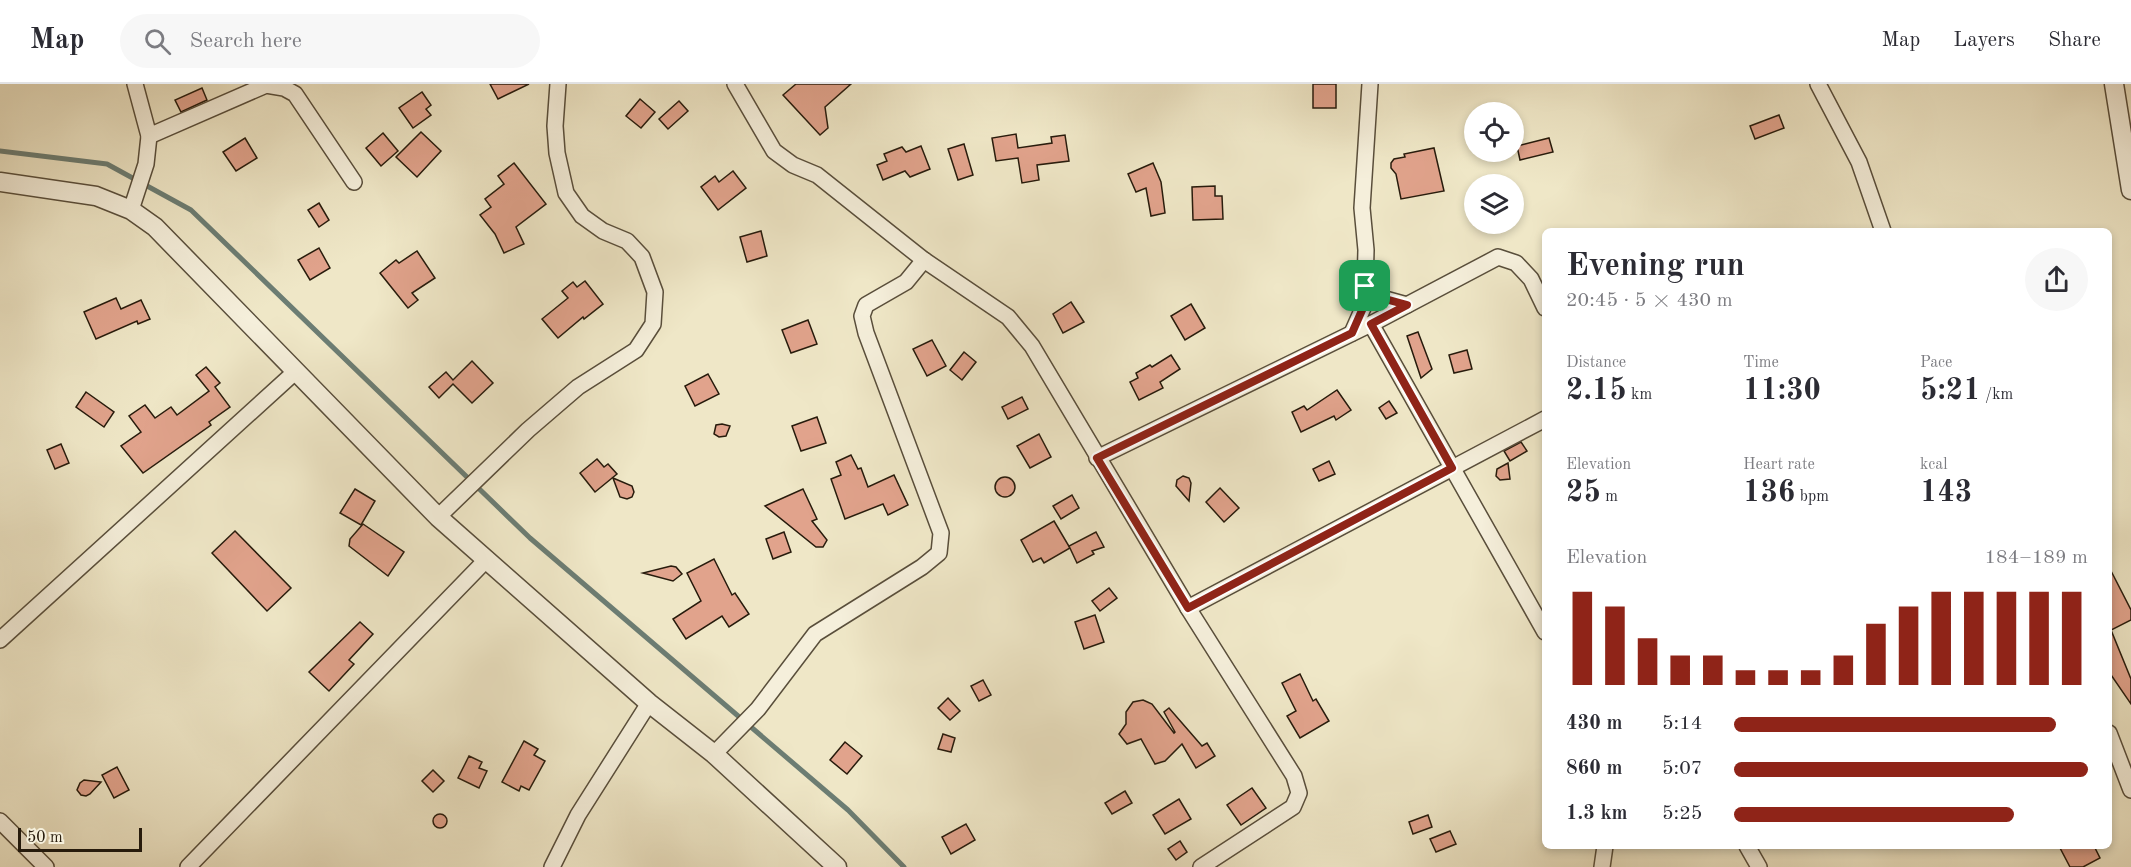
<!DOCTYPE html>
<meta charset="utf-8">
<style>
:root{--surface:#fff;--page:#f7f7f7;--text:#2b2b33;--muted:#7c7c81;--line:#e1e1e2;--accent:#8f2418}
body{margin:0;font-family:"Old Standard TT",serif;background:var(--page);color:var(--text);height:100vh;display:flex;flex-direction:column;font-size:22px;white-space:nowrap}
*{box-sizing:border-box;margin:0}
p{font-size:20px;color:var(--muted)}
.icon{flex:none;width:33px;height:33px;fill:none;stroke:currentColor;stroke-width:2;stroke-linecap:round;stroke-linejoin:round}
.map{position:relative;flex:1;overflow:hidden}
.details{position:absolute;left:1542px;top:144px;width:570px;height:621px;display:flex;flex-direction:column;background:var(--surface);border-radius:9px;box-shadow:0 3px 9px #0003}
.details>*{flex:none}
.tools{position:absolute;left:1464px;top:18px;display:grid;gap:12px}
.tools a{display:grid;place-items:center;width:60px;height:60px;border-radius:50%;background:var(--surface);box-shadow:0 3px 9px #0003;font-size:30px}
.scale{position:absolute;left:18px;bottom:15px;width:124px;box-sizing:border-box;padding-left:6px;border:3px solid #271b0c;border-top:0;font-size:16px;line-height:21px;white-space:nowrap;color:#271b0c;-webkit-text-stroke:4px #f5efdb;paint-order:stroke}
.pin{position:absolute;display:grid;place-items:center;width:51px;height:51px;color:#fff;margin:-26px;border-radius:12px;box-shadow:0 3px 9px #0006}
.round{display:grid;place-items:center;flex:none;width:63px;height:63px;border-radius:32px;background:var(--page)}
.overview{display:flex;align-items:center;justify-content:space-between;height:102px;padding:0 24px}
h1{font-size:33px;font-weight:600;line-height:45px}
.metrics{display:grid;grid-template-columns:repeat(3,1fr);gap:9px;height:102px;padding:6px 24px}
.metrics div{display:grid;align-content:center}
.metrics b{font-size:30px;font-weight:600}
.metrics small{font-size:16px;font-weight:400}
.metrics p{font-size:16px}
.chart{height:168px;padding:12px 24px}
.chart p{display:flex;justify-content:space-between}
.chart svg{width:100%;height:108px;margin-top:6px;stroke:var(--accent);stroke-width:6}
ul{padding:0 24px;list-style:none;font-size:20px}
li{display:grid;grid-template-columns:96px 72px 1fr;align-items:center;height:45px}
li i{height:15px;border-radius:8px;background:var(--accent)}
header{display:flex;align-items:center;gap:36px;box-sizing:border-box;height:84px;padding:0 30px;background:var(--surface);border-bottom:2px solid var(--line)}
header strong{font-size:28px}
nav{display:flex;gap:33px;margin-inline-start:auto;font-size:21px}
.search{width:420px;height:54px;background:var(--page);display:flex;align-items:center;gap:15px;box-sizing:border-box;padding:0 21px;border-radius:33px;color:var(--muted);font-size:22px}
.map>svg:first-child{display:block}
</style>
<header>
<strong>Map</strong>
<div class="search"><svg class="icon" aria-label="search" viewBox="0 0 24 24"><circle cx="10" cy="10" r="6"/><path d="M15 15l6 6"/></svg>Search here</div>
<nav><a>Map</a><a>Layers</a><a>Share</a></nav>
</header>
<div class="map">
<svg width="2131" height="783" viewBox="0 0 2131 783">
<rect width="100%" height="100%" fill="#efe7c7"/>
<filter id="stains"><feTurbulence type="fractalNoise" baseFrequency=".00333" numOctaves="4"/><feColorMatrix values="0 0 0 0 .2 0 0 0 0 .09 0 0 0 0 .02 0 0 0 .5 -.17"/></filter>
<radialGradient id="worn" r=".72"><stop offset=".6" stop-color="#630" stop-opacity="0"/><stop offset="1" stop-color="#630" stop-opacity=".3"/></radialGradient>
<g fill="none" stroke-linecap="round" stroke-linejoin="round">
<path stroke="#6c7d73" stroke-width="5" d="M 0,67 L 107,80 L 191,126 L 530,454 L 848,726 L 904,783"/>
</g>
<g fill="#e1a38c" stroke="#271b0c" stroke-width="1.5">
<path d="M 490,0 L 529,0 L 498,15 Z"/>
<path d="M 796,0 L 851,0 L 825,23 L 828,44 L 820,51 L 783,11 Z"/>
<rect x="1313" y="0" width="23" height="24"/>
<path d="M 202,4 L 207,16 L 181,28 L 175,16 Z"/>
<path d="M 422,8 L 431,21 L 426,25 L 431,31 L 413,44 L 399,24 Z"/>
<path d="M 640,15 L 655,28 L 641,44 L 626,32 Z"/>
<path d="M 679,17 L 688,27 L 668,45 L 659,35 Z"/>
<path d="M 1779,31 L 1784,44 L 1755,55 L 1750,42 Z"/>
<path d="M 421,48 L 441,67 L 417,93 L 396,73 Z"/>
<path d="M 383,49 L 398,67 L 381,82 L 366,64 Z"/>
<path d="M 1016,50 L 1018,64 L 1052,59 L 1051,53 L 1065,51 L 1069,77 L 1037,81 L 1039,96 L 1022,99 L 1018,74 L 996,77 L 992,54 Z"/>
<path d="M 245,54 L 257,74 L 236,87 L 223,68 Z"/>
<path d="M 1549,54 L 1553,68 L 1520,76 L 1517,62 Z"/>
<path d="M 964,60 L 973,91 L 958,96 L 948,65 Z"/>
<path d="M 921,62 L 930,85 L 910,93 L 905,87 L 883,96 L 877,81 L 887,77 L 884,70 L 902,63 L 906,68 Z"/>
<path d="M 1434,64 L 1444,107 L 1401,115 L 1396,90 L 1391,84 L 1391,79 L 1394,75 L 1405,73 L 1404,70 Z"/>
<path d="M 514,79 L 546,120 L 516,143 L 524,160 L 504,169 L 495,150 L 480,131 L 491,123 L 485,115 L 504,100 L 498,92 Z"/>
<path d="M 1153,79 L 1161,98 L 1165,129 L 1151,132 L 1146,104 L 1136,108 L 1128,90 Z"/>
<path d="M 733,87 L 746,104 L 718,126 L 701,103 L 715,92 L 719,98 Z"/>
<path d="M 1215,102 L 1215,112 L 1222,112 L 1223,135 L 1193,136 L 1192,103 Z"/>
<path d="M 319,119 L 329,136 L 319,143 L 308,126 Z"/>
<path d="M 761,147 L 767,172 L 747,178 L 740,153 Z"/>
<path d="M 319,164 L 330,184 L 310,196 L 298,176 Z"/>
<path d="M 417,167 L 435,194 L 412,209 L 418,216 L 408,224 L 380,189 L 396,176 L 399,179 Z"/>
<path d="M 585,197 L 603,220 L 584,235 L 583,233 L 558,254 L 542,235 L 568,214 L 562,207 L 573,198 L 577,203 Z"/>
<path d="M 116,214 L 121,225 L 141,216 L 150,235 L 138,240 L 137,237 L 96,255 L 84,228 Z"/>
<path d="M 1071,218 L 1084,238 L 1063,249 L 1053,230 Z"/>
<path d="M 1191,220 L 1205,244 L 1185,256 L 1171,232 Z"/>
<path d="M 808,236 L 817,260 L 791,269 L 782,246 Z"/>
<path d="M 1418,248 L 1432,285 L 1421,294 L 1407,252 Z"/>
<path d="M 932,256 L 946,282 L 927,292 L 913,265 Z"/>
<path d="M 1467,266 L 1472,285 L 1454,289 L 1449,271 Z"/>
<path d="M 964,268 L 976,278 L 962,296 L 950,286 Z"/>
<path d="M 1171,271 L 1180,285 L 1160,298 L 1163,304 L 1139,316 L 1130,298 L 1138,294 L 1136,289 L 1150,281 L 1152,283 Z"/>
<path d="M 472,277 L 493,299 L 472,319 L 453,300 L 439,314 L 429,303 L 446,288 L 453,296 Z"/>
<path d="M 206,283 L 220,299 L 215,303 L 230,323 L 209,338 L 211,341 L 143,389 L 121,362 L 141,348 L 129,332 L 145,321 L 155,334 L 171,323 L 177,331 L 209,307 L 196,291 Z"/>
<path d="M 708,290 L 719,310 L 695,322 L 685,302 Z"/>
<path d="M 1337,306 L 1351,326 L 1336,336 L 1334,332 L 1301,348 L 1292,328 L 1304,322 L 1307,326 Z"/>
<path d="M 86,308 L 114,328 L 104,343 L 76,323 Z"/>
<path d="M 1022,313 L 1028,325 L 1008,335 L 1002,323 Z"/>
<path d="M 1389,317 L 1397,329 L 1386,335 L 1379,324 Z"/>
<path d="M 817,333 L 826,359 L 801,367 L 792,342 Z"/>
<path d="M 722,340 L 730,342 L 726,352 L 719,353 L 714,350 L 716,341 Z"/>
<path d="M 1039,350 L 1051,373 L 1030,384 L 1017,362 Z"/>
<path d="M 1521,358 L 1527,367 L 1510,377 L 1504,367 Z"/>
<path d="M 61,360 L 69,379 L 55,385 L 47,366 Z"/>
<path d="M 851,371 L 858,385 L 861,384 L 868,403 L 894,391 L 908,421 L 888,431 L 883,420 L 845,435 L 831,395 L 841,391 L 836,378 Z"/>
<path d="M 597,375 L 604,383 L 608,380 L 617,390 L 595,408 L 580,389 Z"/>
<path d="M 1329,377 L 1335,390 L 1319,397 L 1313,385 Z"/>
<path d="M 1508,379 L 1510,395 L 1500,396 L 1496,392 L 1497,385 Z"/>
<path d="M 1183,392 L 1189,394 L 1191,399 L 1189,417 L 1176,402 L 1177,396 Z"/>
<circle cx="1005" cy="403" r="10"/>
<path d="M 613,394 L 632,402 L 634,408 L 632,413 L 627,415 L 620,413 Z"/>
<path d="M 1220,404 L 1239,424 L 1224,438 L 1206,418 Z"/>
<path d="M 355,405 L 375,417 L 361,441 L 340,429 Z"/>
<path d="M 803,405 L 817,435 L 812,437 L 827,456 L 823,463 L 816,463 L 765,422 Z"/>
<path d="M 1072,411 L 1079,424 L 1061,435 L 1053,422 Z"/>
<path d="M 1054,437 L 1070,464 L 1044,479 L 1041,474 L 1033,478 L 1021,456 Z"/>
<path d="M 363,440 L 404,468 L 388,492 L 349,462 L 350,455 Z"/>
<path d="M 235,447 L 291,504 L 267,527 L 212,469 Z"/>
<path d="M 784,448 L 791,468 L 773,475 L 766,455 Z"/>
<path d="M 1096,448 L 1104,463 L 1092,467 L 1094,470 L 1077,479 L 1069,462 Z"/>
<path d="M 714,475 L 732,511 L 735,509 L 749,530 L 729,543 L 722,532 L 686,555 L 673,535 L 701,517 L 687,489 Z"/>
<path d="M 671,482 L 676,483 L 682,490 L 673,497 L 643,489 Z"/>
<path d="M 2109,483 L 2131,526 L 2131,536 L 2111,546 L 2131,595 L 2131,620 L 2109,588 Z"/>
<path d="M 1109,504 L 1117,514 L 1100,527 L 1092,517 Z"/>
<path d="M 1095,531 L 1104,558 L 1084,565 L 1075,538 Z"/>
<path d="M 360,538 L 373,550 L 349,576 L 354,580 L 329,607 L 309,588 Z"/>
<path d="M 1300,590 L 1313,617 L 1316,615 L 1329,637 L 1300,654 L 1287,632 L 1296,627 L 1282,599 Z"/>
<path d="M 983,596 L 991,611 L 979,617 L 971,602 Z"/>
<path d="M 948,614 L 960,627 L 950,636 L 938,624 Z"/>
<path d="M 1143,616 L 1152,620 L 1174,649 L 1175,648 L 1164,628 L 1169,624 L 1202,662 L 1207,659 L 1215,672 L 1196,684 L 1182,660 L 1165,677 L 1155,680 L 1141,655 L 1127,660 L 1119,650 L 1126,640 L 1126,628 L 1133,618 Z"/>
<path d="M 943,650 L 955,654 L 951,668 L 938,665 Z"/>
<path d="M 524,657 L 538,665 L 534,671 L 545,677 L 529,706 L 521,702 L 519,707 L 502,698 Z"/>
<path d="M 845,658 L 862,672 L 847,690 L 830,676 Z"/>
<path d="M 469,672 L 482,678 L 479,684 L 487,687 L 479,704 L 458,694 Z"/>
<path d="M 117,683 L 129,706 L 114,714 L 102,691 Z"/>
<path d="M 433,686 L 444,697 L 433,708 L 422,697 Z"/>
<path d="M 84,696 L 101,698 L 90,710 L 86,712 L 81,711 L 77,706 L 80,699 Z"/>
<path d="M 1252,704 L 1266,724 L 1241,741 L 1227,721 Z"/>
<path d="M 1125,707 L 1132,719 L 1112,730 L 1105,719 Z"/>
<path d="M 1179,715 L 1191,735 L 1165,750 L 1153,731 Z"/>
<circle cx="440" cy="737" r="7"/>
<path d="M 1428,731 L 1432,743 L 1413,750 L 1409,738 Z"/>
<path d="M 966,740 L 975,756 L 951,770 L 942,753 Z"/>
<path d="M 1450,747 L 1456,760 L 1436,768 L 1430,755 Z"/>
<path d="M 1180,757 L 1187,768 L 1176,776 L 1168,765 Z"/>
<path d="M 2059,762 L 2094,762 L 2100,774 L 2083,783 L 2070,783 Z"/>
</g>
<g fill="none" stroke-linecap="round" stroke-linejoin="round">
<defs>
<g id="minor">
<path d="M 735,0 L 774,67 L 793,81 L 817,91 L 924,176 L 1008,233 L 1032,262 L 1188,524 L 1294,692 L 1299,709 L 1293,723 L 1201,783"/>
<path d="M 1818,0 L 1859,78 L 1883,147"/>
<path d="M 149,52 L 266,1 L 284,4 L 295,10 L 354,98"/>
<path d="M 131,126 L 146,80 L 149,52 L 135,0"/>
<path d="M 1365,202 L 1378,213 L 1407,221"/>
<path d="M 1371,240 L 1545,548"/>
<path d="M 1352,249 L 1363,224 L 1365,202 L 1366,166 L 1362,124 L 1370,0"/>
<path d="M 1097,374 L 1371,240 L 1498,173 L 1516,179 L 1531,195 L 1545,224"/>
<path d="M 438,433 L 528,346 L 578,303 L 636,266 L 653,240 L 655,208 L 642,173 L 627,157 L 603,147 L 582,132 L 566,109 L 557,69 L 555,42 L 558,0"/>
<path d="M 1188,524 L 1545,335"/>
<path d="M 0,556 L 295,288"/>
<path d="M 2109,649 L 2131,706"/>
<path d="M 714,670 L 758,625 L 815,550 L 922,483 L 939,469 L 941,449 L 866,249 L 862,232 L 866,221 L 906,198 L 924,176"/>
<path d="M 0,737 L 46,783"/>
<path d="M 1747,762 L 1759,783"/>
<path d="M 188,783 L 487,475"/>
<path d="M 552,783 L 578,731 L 649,619"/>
<path d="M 1602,783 L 1605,762"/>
</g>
<g id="tertiary">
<path d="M 2114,0 L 2131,106"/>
<path d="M 0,98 L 96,112 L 131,126 L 155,143 L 438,433 L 649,619 L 714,670 L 837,783"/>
</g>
</defs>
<use href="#minor" stroke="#594e3b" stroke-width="18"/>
<use href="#tertiary" stroke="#594e3b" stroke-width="21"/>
<use href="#minor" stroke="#f5efdb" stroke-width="15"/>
<use href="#tertiary" stroke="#f5efdb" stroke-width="18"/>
</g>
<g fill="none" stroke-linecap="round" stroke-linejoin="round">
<defs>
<path id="route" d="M 1365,202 L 1378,213 L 1407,221 L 1371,240 L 1452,384 L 1188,524 L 1097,374 L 1352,249 L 1363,224 Z"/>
</defs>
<use href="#route" stroke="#fff" stroke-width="12"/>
<use href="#route" stroke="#8f2418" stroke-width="8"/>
</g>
<rect width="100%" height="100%" filter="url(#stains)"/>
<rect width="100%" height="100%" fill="url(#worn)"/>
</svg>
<div class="tools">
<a><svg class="icon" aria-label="locate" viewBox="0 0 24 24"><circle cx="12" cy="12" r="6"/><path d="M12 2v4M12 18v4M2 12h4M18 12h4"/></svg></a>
<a><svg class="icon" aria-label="layers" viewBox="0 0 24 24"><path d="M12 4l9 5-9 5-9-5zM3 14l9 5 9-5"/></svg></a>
</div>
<div class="scale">50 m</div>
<div class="pin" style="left:1365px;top:202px;background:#1e9e55"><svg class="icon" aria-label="arrive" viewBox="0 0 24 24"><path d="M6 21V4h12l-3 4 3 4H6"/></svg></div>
<section class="details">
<div class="overview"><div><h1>Evening run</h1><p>20:45 · 5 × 430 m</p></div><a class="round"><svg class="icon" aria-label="share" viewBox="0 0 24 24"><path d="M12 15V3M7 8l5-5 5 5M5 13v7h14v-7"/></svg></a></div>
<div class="metrics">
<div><p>Distance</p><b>2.15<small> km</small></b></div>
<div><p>Time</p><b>11:30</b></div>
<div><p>Pace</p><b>5:21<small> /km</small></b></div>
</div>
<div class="metrics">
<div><p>Elevation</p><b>25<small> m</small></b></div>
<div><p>Heart rate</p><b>136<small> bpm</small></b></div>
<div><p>kcal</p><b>143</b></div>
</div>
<div class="chart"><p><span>Elevation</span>184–189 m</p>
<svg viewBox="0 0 160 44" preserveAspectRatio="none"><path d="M5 44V6M15 44V12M25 44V25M35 44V32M45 44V32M55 44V38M65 44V38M75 44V38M85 44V32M95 44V19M105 44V12M115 44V6M125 44V6M135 44V6M145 44V6M155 44V6"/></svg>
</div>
<ul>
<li><b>430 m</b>5:14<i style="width:91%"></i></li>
<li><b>860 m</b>5:07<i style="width:100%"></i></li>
<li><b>1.3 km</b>5:25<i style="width:79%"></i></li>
</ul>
</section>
</div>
